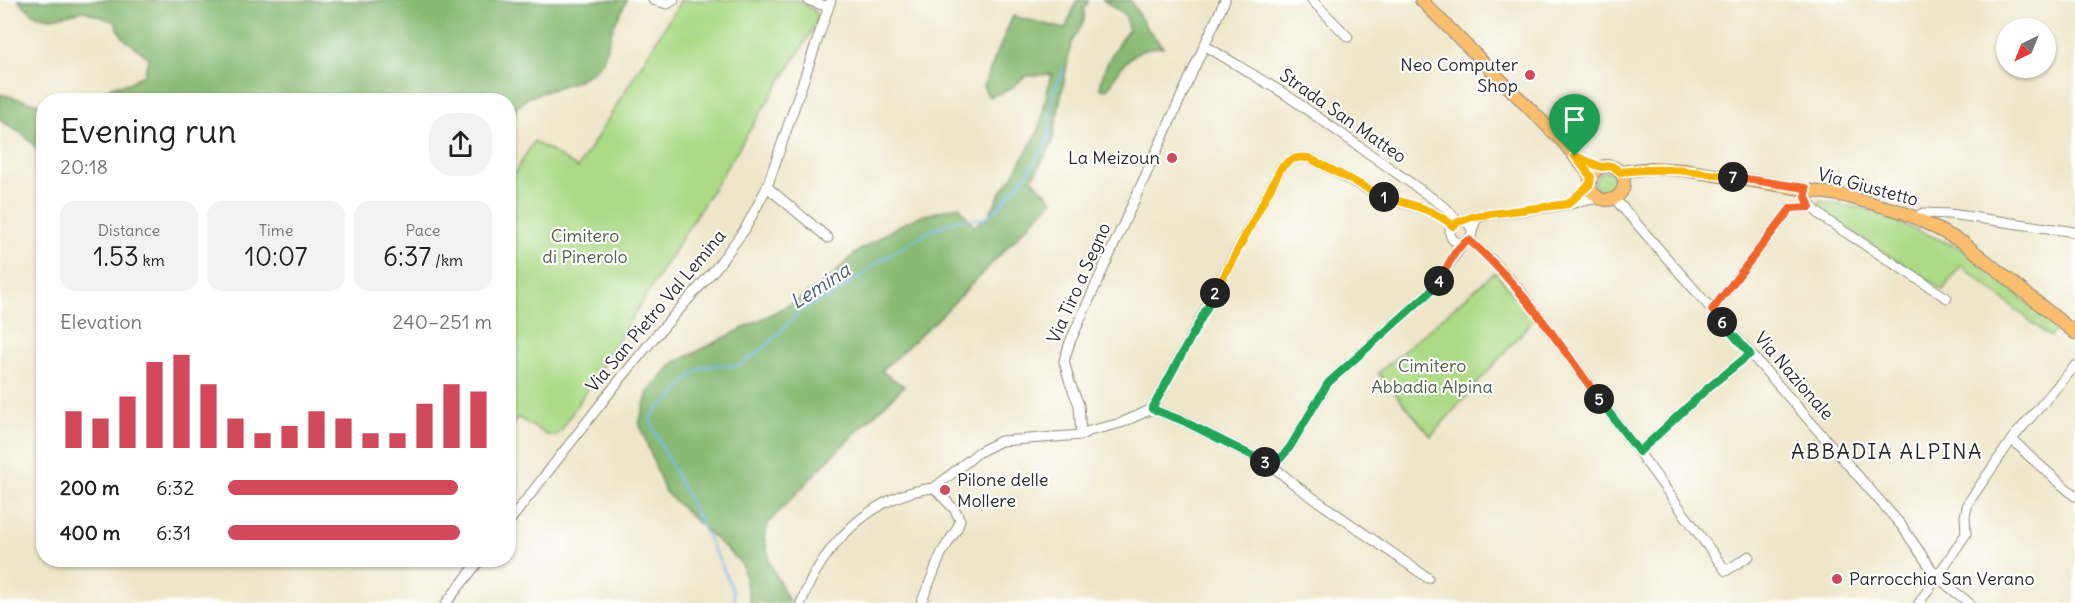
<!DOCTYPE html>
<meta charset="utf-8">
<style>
:root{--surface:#fff;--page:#f2f2f2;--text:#202124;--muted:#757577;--accent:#d1495b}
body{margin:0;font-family:Delius,sans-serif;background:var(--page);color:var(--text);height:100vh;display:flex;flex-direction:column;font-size:22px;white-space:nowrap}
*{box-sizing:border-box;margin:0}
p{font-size:20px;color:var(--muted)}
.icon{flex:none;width:33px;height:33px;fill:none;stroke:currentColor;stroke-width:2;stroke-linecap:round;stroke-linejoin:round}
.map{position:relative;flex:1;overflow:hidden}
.sheet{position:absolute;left:36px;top:93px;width:480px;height:474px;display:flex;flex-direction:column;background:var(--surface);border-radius:24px;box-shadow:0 2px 4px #0004}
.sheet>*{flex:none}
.needle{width:39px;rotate:223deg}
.buttons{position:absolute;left:1996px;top:18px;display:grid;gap:12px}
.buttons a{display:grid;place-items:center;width:60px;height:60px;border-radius:50%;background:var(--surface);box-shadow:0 2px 4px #0004;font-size:30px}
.pin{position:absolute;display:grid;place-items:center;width:51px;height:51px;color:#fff;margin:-62px -26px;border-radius:50% 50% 50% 0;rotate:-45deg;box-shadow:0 0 6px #0007}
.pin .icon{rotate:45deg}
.km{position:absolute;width:30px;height:30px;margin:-15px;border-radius:50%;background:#222;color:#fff;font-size:16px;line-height:30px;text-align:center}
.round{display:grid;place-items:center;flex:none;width:63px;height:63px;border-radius:24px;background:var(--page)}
.overview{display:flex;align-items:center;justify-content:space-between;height:102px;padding:0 24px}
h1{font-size:33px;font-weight:600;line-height:45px}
.figures{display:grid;grid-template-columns:repeat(3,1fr);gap:9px;height:102px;padding:6px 24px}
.figures div{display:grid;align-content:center;border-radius:15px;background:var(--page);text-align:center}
.figures b{font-size:26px;font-weight:600}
.figures small{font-size:16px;font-weight:400}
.figures p{font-size:16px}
.chart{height:168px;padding:12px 24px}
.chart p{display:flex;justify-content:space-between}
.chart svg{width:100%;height:108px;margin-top:6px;stroke:var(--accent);stroke-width:6}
ul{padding:0 24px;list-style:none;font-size:20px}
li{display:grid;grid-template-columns:96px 72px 1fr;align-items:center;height:45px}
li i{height:15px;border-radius:8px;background:var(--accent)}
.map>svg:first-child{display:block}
</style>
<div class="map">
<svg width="2075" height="603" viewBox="0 0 2075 603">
<rect width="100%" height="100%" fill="#fff"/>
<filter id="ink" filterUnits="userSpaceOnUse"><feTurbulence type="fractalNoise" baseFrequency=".0167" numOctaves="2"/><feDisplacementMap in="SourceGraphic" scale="12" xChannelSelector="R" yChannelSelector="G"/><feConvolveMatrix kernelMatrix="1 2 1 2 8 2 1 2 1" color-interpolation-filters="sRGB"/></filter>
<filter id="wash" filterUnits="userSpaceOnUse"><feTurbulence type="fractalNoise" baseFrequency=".008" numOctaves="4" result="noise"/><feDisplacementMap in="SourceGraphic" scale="24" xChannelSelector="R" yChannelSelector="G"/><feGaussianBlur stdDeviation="1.35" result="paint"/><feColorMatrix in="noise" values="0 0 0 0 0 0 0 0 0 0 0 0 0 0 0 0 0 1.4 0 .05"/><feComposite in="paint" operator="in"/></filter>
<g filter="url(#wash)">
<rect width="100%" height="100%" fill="#efe6c9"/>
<g fill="#acda86" stroke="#6c8258" stroke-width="1.5">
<path d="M 681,0 L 798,0 L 815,11 L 817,17 L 816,23 L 807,39 L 561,431 L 555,436 L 547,435 L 518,417 L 509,429 L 509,182 L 534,141 L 578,168 Z"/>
<circle cx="1607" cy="183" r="12"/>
<path d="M 1819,201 L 1866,209 L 1962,249 L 2058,328 L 2050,337 L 1961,265 L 1943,290 L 1819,211 Z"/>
<path d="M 1495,272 L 1534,319 L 1431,436 L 1378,373 Z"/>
</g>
<g fill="#89ba73" stroke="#5a724f" stroke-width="1.5">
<path d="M 18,0 L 564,1 L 627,0 L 612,30 L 603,61 L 591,73 L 576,81 L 529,97 L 517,107 L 509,130 L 508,100 L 92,100 L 113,86 L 129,83 L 144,74 L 149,58 L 123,38 L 115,22 L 84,11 L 52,18 L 35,15 Z"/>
<path d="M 1077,0 L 1089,0 L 1084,9 L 1084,20 L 1071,44 L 1052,144 L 1032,179 L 1053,200 L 942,315 L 881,371 L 904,386 L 836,452 L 769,522 L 764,537 L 770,563 L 790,603 L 750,603 L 742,564 L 665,492 L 639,423 L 648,392 L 674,363 L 793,303 L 827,281 L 854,254 L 896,227 L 918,217 L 959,206 L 974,226 L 989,215 L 1001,192 L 1011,179 L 1039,130 L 1051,74 L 1026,76 L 1009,90 L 989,97 L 983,86 L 1013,16 L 1065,29 Z"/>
<path d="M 1103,0 L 1130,0 L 1146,27 L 1163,47 C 1140,47 1129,56 1116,75 C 1112,81 1112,87 1105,90 L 1100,88 C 1103,67 1115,47 1128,30 L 1126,16 Z"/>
<path d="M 0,94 L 43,105 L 43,156 L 24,135 L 0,120 Z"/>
</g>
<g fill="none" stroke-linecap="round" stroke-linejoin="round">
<path stroke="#7dbaf0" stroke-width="2" d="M 735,603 L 733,591 L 722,566 L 655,433 L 650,418 L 660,406 L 670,400 L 694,373 L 702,368 L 715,365 L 738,366 L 763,349 L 802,309 L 837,293 L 880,261 L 932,230 L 960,219 L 984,219 L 997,209 L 1028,172 L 1049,138 L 1053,94 L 1064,68"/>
</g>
</g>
<g filter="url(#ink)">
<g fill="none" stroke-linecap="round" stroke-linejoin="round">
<defs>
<g id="minor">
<path d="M 653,0 L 667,4 L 674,0"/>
<path d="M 808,0 L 828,7"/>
<path d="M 1312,0 L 1348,37"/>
<path d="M 1204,45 L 1285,94 L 1446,208 L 1458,222"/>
<path d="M 767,187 L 828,238"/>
<path d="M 1806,188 C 1805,205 1816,211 1828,221 L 1947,298"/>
<path d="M 1615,199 L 1901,525 L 1937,577 L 1969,603"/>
<path d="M 1569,203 L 1590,185"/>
<path d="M 1485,215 L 1559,206 L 1598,198"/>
<path d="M 1915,217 L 1923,213 L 1950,214 L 2075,232"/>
<path d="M 1461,221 L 1475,216 L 1485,215 L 1477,218 L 1472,230"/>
<circle cx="1461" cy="232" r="11"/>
<path d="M 1469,240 L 1492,260 L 1522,293 L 1726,571 L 1749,556"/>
<path d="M 1712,310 L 1791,208 L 1811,207"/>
<path d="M 1152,409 L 1181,420 L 1271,465 L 1281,458 L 1290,447 L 1328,383 L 1432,290 L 1464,242"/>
<path d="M 1081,435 L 1089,431 L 1121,423 L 1152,409 L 1281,168 C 1290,159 1296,156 1309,158 C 1334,170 1358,186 1384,197 C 1408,206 1433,208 1453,226"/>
<path d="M 2012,439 L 2028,455 L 2075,496"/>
<path d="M 1639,452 L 1709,387 L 1750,354"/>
<path d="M 1271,465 L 1299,488 L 1428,578"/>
<path d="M 934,488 L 979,452 L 1001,441 L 1081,435 L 1079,405 L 1070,383 L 1064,361 L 1070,342 L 1225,0"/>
<path d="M 508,523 L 610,392 L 654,338 L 716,268 L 745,229 L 767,187 L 831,0"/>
<path d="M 446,603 L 480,560"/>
<path d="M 801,603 C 822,547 871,494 934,488"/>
<path d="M 921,603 L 942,552 L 957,529 L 960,520 L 955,510 L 934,488"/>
<path d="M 1919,603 L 1966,534 L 1965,516 L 1968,503 L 2012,439 L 2075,366"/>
</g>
<g id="major">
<path d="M 1421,0 L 1563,142 L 1591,177"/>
<circle cx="1607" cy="183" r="17"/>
<path d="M 1620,172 L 1651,168 L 1684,170 L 1845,196 L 1900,211 L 1920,220 L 1964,243 L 2075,333"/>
</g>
</defs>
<use href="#minor" stroke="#8d887a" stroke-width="11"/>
<use href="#major" stroke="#8d887a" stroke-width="14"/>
<use href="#minor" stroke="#fff" stroke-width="9"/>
<use href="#major" stroke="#fbbe6e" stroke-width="12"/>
</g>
</g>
<g fill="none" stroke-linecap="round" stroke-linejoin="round" filter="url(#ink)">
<defs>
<path id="split-1" d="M 1384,197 C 1408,204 1434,209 1453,226 L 1458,222 L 1475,216 L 1568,204 L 1590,184 L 1591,177 L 1575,156"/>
<path id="split-2" d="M 1215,293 L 1281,168 C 1290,159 1296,156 1309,158 L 1384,197"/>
<path id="split-3" d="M 1215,293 L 1152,409 L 1181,420 L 1265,462"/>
<path id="split-4" d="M 1265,462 L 1271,465 L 1281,458 L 1290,447 L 1328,383 L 1432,290 L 1439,281"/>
<path id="split-5" d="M 1439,281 C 1448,268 1454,247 1469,240 C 1521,285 1559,343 1599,399"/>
<path id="split-6" d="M 1599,399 L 1639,452 L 1709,387 L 1750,354 L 1722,322"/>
<path id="split-7" d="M 1722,322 L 1712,310 L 1791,208 L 1810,207 L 1806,197 L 1806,188 L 1733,177"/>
<path id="split-8" d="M 1575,156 L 1601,167 L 1612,166 L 1620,172 C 1663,167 1691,171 1733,177"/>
</defs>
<use href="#split-1" stroke="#fff" stroke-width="12"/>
<use href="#split-2" stroke="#fff" stroke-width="12"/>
<use href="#split-3" stroke="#fff" stroke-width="12"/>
<use href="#split-4" stroke="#fff" stroke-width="12"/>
<use href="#split-5" stroke="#fff" stroke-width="12"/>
<use href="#split-6" stroke="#fff" stroke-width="12"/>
<use href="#split-7" stroke="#fff" stroke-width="12"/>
<use href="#split-8" stroke="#fff" stroke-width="12"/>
<use href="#split-1" stroke="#f5b400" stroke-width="8"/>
<use href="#split-2" stroke="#f5b400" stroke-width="8"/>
<use href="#split-3" stroke="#22a559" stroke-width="8"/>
<use href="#split-4" stroke="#22a559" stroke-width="8"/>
<use href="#split-5" stroke="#f0652b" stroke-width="8"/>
<use href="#split-6" stroke="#22a559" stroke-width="8"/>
<use href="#split-7" stroke="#f0652b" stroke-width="8"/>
<use href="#split-8" stroke="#f5b400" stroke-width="8"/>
</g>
<g fill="#d1495b" stroke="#fff" stroke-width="2">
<circle cx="1530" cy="75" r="6"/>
<circle cx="1172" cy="158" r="6"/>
<circle cx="945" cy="490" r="6"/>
<circle cx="1837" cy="579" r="6"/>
</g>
<g text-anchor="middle" stroke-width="4.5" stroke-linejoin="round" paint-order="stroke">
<g font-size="18" fill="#2b2b2b" stroke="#fff" text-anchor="end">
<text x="1518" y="71">Neo Computer<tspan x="1518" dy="21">Shop</tspan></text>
<text x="1160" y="164">La Meizoun</text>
<text x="957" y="486" text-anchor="start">Pilone delle<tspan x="957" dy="21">Mollere</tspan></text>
<text x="1849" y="585" text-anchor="start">Parrocchia San Verano</text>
</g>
<g font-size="18" fill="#2b2b2b" stroke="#fff">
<text transform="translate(1343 116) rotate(35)" y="6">Strada San Matteo</text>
<text transform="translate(1868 187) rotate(15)" y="6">Via Giustetto</text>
<text transform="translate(1079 283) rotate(-66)" y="6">Via Tiro a Segno</text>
<text transform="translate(656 311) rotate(-50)" y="6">Via San Pietro Val Lemina</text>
<text transform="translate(1794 376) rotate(49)" y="6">Via Nazionale</text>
</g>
<g font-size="18" fill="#526046" stroke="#fff">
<text x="585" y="242">Cimitero<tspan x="585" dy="21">di Pinerolo</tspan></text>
<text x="1432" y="372">Cimitero<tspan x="1432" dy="21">Abbadia Alpina</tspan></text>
</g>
<g font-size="20" font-style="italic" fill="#485d70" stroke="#fff">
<text transform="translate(820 286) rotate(-33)" y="7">Lemina</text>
</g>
<g font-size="21" letter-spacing="1.5" fill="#2b2b2b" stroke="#fff">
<text x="1887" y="459">ABBADIA ALPINA</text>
</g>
</g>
</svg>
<div class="buttons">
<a><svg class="needle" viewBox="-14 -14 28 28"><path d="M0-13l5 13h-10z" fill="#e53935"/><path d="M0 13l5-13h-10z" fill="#757577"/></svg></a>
</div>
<div class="pin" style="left:1575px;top:156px;background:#1e9e55"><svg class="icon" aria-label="arrive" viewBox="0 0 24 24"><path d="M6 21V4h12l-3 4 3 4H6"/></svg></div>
<b class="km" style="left:1384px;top:197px">1</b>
<b class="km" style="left:1215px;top:293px">2</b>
<b class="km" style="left:1265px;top:462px">3</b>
<b class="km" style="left:1439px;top:281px">4</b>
<b class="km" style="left:1599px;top:399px">5</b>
<b class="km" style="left:1722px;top:322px">6</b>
<b class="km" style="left:1733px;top:177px">7</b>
<section class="sheet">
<div class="overview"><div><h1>Evening run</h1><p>20:18</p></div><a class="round"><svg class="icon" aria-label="share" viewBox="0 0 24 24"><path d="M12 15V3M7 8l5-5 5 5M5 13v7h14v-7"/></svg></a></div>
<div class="figures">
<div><p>Distance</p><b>1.53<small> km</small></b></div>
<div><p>Time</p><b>10:07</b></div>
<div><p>Pace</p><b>6:37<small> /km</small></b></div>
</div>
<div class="chart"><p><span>Elevation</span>240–251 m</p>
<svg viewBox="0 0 160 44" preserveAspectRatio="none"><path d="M5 44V29M15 44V32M25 44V23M35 44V9M45 44V6M55 44V18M65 44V32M75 44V38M85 44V35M95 44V29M105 44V32M115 44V38M125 44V38M135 44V26M145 44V18M155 44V21"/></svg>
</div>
<ul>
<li><b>200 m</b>6:32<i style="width:87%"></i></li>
<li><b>400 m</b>6:31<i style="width:88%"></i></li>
</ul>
</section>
</div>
